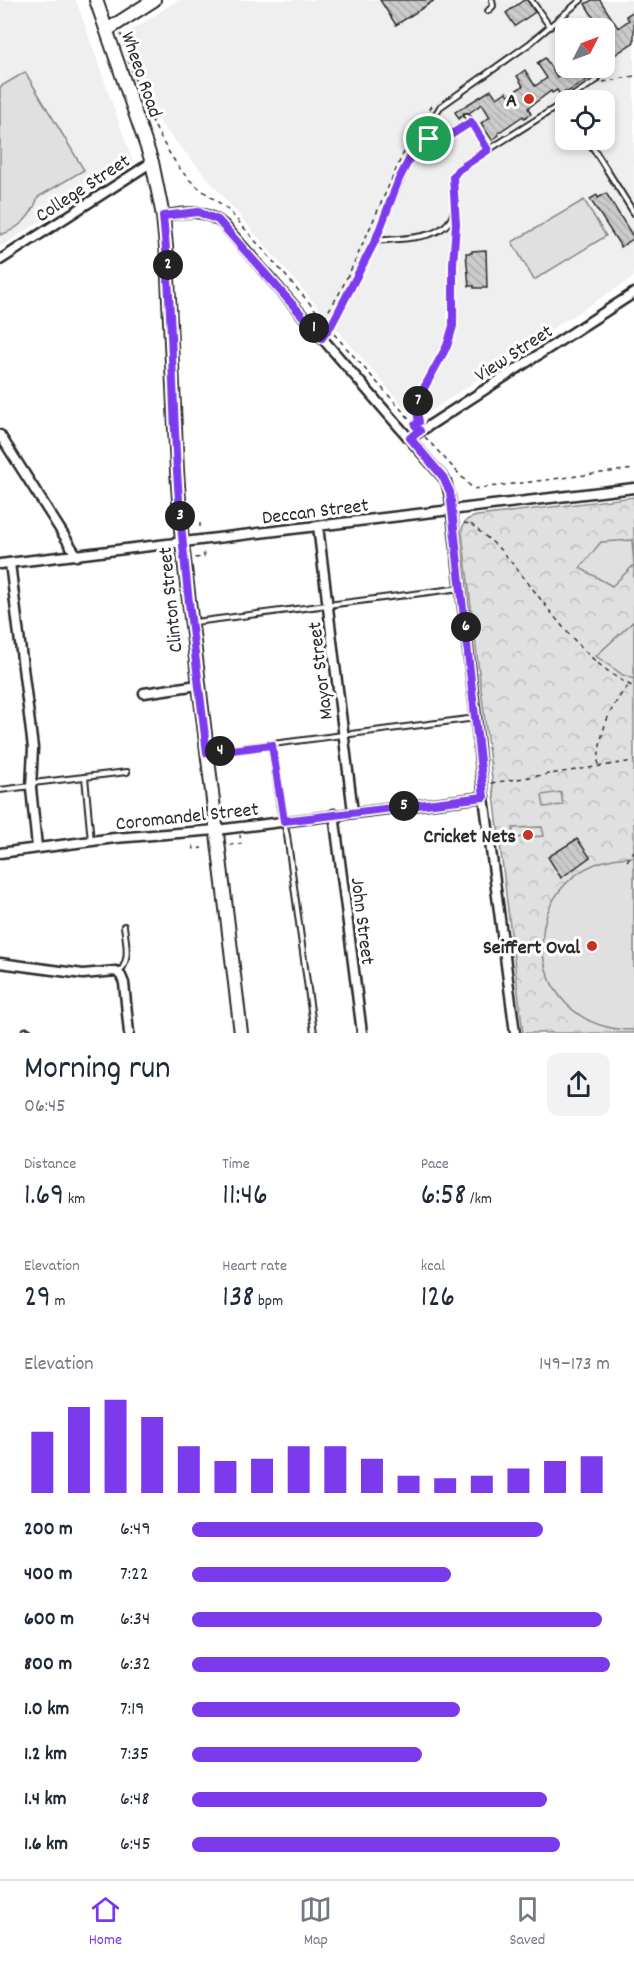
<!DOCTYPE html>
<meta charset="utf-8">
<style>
:root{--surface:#fff;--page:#f2f2f3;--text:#1f2937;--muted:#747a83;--line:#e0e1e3;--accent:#7c3aed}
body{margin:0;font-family:Dekko,sans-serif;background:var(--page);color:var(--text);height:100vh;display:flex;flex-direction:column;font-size:22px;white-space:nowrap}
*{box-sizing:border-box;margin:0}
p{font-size:20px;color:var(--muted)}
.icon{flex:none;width:33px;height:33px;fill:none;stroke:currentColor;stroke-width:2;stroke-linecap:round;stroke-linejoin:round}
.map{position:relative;height:1033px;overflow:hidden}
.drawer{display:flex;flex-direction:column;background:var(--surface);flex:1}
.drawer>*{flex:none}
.needle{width:39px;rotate:48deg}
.buttons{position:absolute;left:555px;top:18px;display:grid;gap:12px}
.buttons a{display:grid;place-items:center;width:60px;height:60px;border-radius:12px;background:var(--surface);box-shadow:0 3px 9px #0003;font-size:30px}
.pin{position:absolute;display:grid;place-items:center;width:51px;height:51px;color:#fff;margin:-26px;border:3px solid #fff;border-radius:50%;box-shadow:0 2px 6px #0007}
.km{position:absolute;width:30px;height:30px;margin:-15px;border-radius:50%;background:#222;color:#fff;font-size:16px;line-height:30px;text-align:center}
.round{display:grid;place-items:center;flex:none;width:63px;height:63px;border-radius:12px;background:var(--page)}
.summary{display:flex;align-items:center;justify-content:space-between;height:102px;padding:0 24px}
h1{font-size:33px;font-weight:600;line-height:45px}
.metrics{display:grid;grid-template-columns:repeat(3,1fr);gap:9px;height:102px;padding:6px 24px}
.metrics div{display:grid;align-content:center}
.metrics b{font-size:30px;font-weight:600}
.metrics small{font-size:16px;font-weight:400}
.metrics p{font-size:16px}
.chart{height:168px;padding:12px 24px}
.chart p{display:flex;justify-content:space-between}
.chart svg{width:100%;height:108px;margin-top:6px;stroke:var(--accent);stroke-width:6}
ul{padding:0 24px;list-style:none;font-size:20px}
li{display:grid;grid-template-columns:96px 72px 1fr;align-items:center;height:45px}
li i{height:15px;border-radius:8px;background:var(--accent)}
.dock{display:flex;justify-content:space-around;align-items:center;height:84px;border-top:2px solid var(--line);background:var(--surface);font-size:16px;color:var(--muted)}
.dock a{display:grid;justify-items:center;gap:3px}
.dock .current{color:var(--accent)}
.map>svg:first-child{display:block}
</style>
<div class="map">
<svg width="634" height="1033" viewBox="0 0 634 1033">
<defs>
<pattern id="forest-crowns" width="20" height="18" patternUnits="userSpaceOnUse" patternTransform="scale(1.5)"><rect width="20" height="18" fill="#e0e0e0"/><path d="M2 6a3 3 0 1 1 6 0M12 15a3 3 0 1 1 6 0" fill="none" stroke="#c0c0c0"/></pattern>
<pattern id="building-back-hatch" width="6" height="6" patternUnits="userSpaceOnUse" patternTransform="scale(1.5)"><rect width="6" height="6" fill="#cbcbcb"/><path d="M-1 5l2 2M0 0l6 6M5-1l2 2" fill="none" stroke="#aeaeae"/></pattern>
</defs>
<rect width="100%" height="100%" fill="#fff"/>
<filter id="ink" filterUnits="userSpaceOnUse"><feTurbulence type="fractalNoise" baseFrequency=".0167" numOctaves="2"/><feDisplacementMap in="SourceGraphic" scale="12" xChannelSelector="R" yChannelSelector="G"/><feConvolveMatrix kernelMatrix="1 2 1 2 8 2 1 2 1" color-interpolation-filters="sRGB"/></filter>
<g filter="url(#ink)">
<g fill="#efefef" fill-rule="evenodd">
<path d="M 0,0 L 76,0 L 133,162 L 0,247 Z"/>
<path d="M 178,0 L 634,0 L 634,277 L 560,324 L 416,421 L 159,122 L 128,33 ZM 566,28 L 604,28 L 604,68 L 566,68 ZM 566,100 L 604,100 L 604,140 L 566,140 Z"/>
</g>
<path fill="url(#forest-crowns)" stroke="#868686" stroke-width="1.5" d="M 634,497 L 634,1033 L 523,1033 L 462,533 C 462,522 467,518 477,516 Z"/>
<g fill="#e0e0e0" stroke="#868686" stroke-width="1.5">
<path d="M 25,72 L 84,170 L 38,197 C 32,216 19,229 0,235 L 0,87 Z"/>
<path d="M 584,200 L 606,236 L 534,280 L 512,242 Z"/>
<path d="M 632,540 L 634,565 L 612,586 L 580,568 L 601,542 Z"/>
<path d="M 634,621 L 634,679 L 623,675 L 596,656 Z"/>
<path d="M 561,792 L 563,805 L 544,807 L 542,795 Z"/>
<path d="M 542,827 L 544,836 L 513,838 L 513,828 Z"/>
<path d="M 634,857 L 634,1030 C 515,1031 509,859 634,857 Z"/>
</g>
<g fill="url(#building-back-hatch)" stroke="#2b2b2b" stroke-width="1.5">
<path d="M 380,0 L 435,0 L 396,25 Z"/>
<path d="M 524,0 L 527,0 L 535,12 L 515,26 L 506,13 Z"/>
<path d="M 592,0 L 600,0 L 618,28 L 629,20 L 626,16 L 634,11 L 634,42 L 604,62 L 604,28 L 600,28 L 585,4 Z"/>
<path d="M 545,58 L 557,77 L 571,68 L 610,68 L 608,69 L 610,75 L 604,78 L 600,74 L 597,76 L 596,74 L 566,93 L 565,91 L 560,95 L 557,90 L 552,93 L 551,91 L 528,108 L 531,114 L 524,118 L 523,116 L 498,133 L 499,135 L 492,140 L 481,123 L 490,117 L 482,104 L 469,113 L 464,113 L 459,119 L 455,112 L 491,90 L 497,98 L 506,92 L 509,95 L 523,86 L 517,76 L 525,70 L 535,86 L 547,78 L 537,63 Z"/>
<path d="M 606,193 L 634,238 L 621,247 L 590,199 L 597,195 L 598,198 Z"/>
<path d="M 486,250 L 487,288 L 474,288 L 474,286 L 469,286 L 466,253 L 472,253 L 472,251 Z"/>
<path d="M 577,839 L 590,857 L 561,878 L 548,857 Z"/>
</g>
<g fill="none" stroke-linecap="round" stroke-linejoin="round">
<defs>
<g id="lane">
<path d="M 531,0 L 550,27"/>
<path d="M 488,11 L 493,6 L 492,0"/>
<path d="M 566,100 L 597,80"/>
<path d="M 467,116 L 488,150"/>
<path d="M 423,133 L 436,144 L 471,122"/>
<path d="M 588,140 L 634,213"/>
<path d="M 375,241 C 407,237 459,242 455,197 C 454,187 451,178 458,169 L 566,101"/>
<path d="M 454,318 L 453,264 L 456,215"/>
<path d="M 323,338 L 332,324 L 376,239 L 411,154 L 440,107 L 529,44 L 581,0"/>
<path d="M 195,622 L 461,588"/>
<path d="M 272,745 L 280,808 L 287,835 L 314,1033"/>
<path d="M 210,752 L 476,718"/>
<path d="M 85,777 L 91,841"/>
<path d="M 33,783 L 127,772"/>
<path d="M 0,790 L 31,786"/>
<path d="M 119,973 C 131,959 126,943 124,926"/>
</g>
<g id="street">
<path d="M 163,216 C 186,212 205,208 224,225 L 446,481 L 450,497 L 476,718 L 482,782 L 515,1033"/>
<path d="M 0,260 L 152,162"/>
<path d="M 0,435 L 77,556"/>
<path d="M 410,438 L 634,293"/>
<path d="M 318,526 L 353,812"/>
<path d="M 10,563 L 33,748 L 31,788 L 37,847"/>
<path d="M 0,564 L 634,488"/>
<path d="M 144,693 L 198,685"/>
<path d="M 334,814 L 362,1033"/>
<path d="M 0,853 L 115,838 L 216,830 L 484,797"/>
<path d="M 0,963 L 83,974 L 116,971 L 121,976 L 124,983 L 129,1033"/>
<path d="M 26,1033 L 27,1033"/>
</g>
<g id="secondary">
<path d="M 96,0 L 152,162 L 163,216 L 167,257 L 177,471 L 182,543 L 241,1033"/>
<path d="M 107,30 L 154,0"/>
</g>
</defs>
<use href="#lane" stroke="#2b2b2b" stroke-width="8"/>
<use href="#street" stroke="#2b2b2b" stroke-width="13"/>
<use href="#secondary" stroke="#2b2b2b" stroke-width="16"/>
<g stroke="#2b2b2b" stroke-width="1.5" stroke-dasharray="4.5 4.5" stroke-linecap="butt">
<path d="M 121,34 C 132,78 156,140 185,175 C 198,190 217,199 231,213 L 326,322"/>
<path d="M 603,82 L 634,76"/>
<path d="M 324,318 L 339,294 L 356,259 L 403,154 L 433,104"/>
<path d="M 334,334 L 414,424"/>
<path d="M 419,422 C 413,384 447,361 453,325"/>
<path d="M 425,437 L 473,489 L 634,469"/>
<path d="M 200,523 L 200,527"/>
<path d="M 464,523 L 469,524"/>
<path d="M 471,524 C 482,534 495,543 505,555 C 545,600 579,661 634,687"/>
<path d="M 195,558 L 204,557 L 203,549"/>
<path d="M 598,765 C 600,733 607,710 629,685"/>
<path d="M 491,783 L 634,761"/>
<path d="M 225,812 L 236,810 L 237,817"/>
<path d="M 191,819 L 190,816 L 196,816"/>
<path d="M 193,845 L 194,849 L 202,848"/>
<path d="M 229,845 L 241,844 L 240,835"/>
<path d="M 627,861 L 634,851"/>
</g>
<use href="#lane" stroke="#fff" stroke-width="4"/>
<use href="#street" stroke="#fff" stroke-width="8"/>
<use href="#secondary" stroke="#fff" stroke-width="12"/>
</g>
</g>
<g fill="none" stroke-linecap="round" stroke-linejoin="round" filter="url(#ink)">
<defs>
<path id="route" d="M 471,122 L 488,150 L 458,170 L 453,177 L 456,224 L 453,264 L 453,326 L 447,346 L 418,399 L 417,411 L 419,422 L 415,425 L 420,431 L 410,438 L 443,477 L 450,492 L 484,797 L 284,821 L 272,745 L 207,753 C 196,659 183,566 177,471 C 172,386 172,301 163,216 L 198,212 L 218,220 L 322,338 L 332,324 L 376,239 L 399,179 L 423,133 L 436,144 Z"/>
</defs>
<use href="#route" stroke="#fff" stroke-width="12"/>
<use href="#route" stroke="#7c3aed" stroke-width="8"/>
</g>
<g fill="#c8321e" stroke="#fff" stroke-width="2">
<circle cx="529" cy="99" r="6"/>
<circle cx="528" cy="835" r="6"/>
<circle cx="592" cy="946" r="6"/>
</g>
<g text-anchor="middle" stroke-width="6" stroke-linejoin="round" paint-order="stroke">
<g font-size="20" fill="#2b2b2b" stroke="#fff">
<text transform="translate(143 74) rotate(71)" y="7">Wheeo Road</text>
<text transform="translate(82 187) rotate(-33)" y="7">College Street</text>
<text transform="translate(513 352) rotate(-33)" y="7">View Street</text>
<text transform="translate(315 510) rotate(-7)" y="7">Deccan Street</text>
<text transform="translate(169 600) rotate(-96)" y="7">Clinton Street</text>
<text transform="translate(319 671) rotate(-97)" y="7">Mayor Street</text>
<text transform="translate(187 815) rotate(-6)" y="7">Coromandel Street</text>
<text transform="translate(364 921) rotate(83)" y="7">John Street</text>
</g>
<g font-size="20" font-weight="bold" fill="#2b2b2b" stroke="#fff" text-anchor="end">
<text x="517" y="106">A</text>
<text x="516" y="842">Cricket Nets</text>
<text x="580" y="953">Seiffert Oval</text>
</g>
</g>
</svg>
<div class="buttons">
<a><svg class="needle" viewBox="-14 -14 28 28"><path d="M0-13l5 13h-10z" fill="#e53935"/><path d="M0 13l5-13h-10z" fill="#747a83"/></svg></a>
<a><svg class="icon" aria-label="locate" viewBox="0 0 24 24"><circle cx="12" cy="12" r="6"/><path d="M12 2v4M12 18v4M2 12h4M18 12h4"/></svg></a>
</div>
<div class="pin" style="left:429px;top:139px;background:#1e9e55"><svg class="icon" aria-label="arrive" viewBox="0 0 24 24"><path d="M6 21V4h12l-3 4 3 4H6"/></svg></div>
<b class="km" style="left:314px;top:328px">1</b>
<b class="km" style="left:168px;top:265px">2</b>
<b class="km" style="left:180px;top:516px">3</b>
<b class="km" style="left:220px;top:751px">4</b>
<b class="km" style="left:404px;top:806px">5</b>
<b class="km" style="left:466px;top:627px">6</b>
<b class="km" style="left:418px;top:401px">7</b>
</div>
<section class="drawer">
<div class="summary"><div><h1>Morning run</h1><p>06:45</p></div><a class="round"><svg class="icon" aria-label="share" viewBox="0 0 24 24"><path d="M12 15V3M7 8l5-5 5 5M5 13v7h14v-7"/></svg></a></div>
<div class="metrics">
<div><p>Distance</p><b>1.69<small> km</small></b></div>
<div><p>Time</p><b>11:46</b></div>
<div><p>Pace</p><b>6:58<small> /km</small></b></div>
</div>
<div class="metrics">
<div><p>Elevation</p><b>29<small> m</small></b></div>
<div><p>Heart rate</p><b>138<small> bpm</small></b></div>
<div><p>kcal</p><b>126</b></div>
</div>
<div class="chart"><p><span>Elevation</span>149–173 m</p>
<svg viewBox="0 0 160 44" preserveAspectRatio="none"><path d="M5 44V19M15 44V9M25 44V6M35 44V13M45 44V25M55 44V31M65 44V30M75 44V25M85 44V25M95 44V30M105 44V37M115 44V38M125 44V37M135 44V34M145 44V31M155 44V29"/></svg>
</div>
<ul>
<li><b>200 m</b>6:49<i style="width:84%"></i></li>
<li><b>400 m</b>7:22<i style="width:62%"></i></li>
<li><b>600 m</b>6:34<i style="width:98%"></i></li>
<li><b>800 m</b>6:32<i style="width:100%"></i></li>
<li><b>1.0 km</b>7:19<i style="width:64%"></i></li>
<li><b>1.2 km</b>7:35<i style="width:55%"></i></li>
<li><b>1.4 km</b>6:48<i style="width:85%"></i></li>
<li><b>1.6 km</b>6:45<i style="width:88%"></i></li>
</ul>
</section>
<nav class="dock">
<a class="current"><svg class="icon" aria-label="home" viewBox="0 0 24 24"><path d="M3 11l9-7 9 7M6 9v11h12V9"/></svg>Home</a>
<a><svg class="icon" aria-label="map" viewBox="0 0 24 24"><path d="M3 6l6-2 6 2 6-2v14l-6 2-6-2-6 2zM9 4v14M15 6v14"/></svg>Map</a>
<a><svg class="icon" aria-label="saved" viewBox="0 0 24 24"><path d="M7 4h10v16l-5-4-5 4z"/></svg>Saved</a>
</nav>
